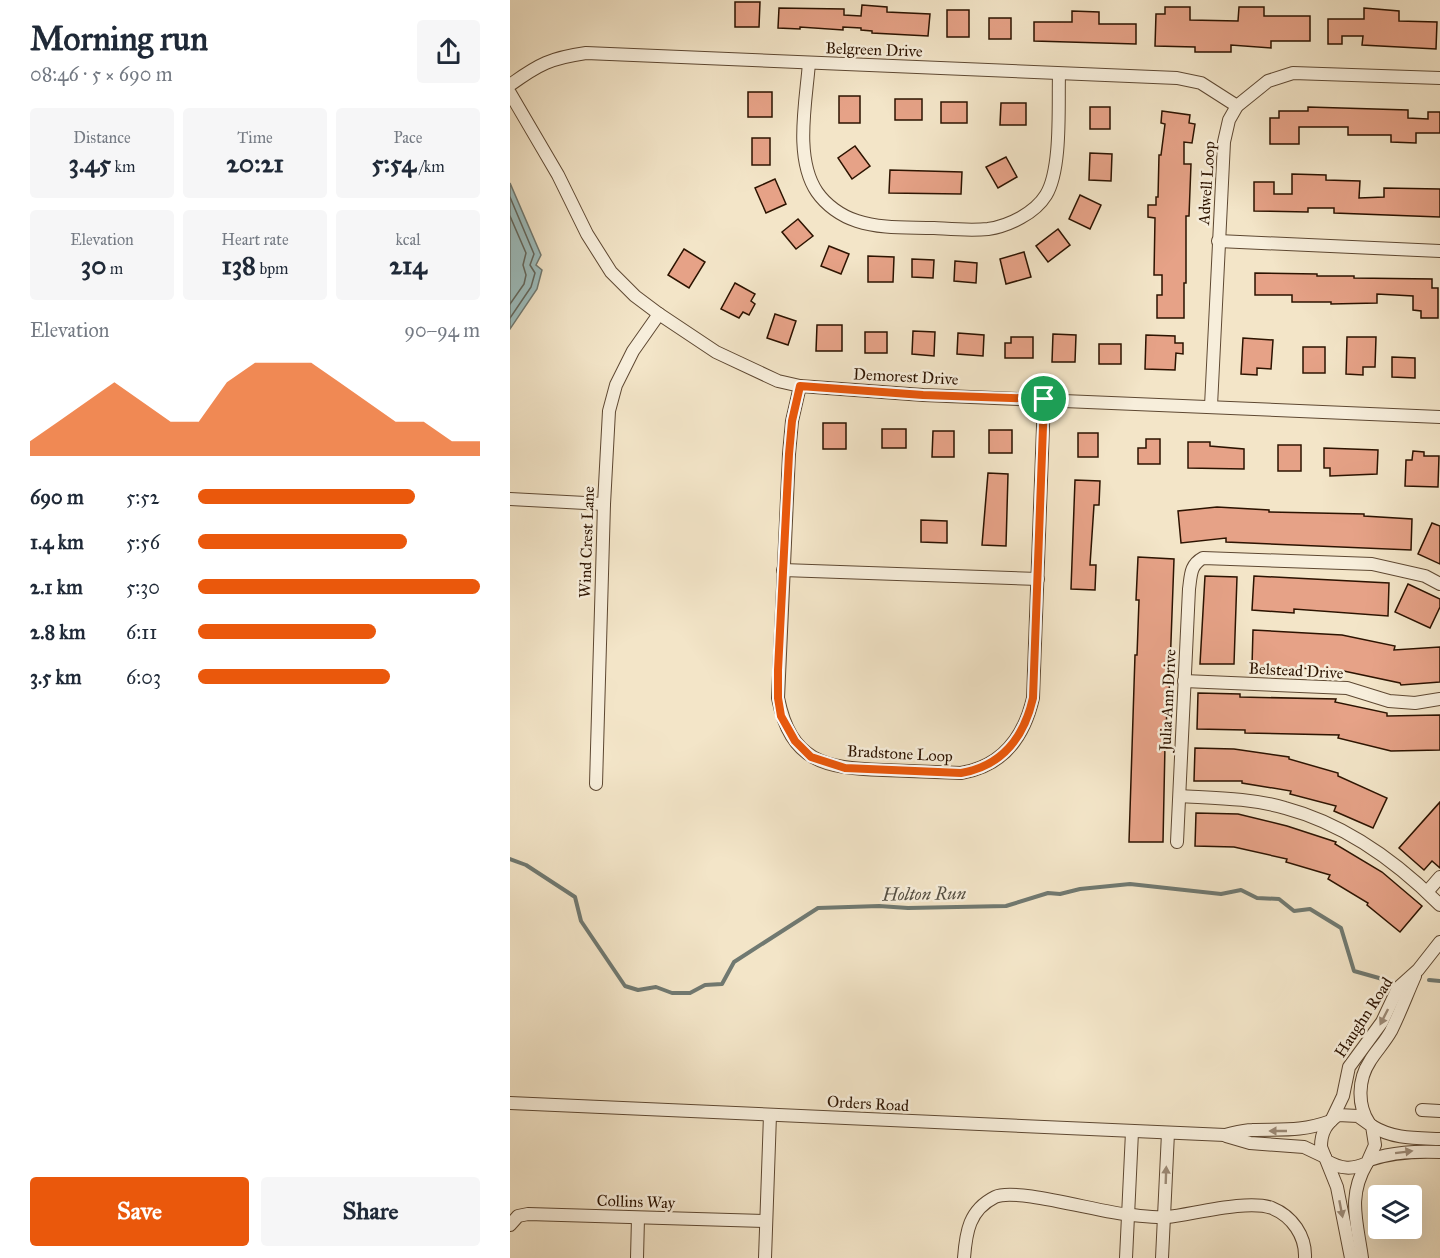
<!DOCTYPE html>
<meta charset="utf-8">
<style>
:root{--surface:#fff;--page:#f6f6f7;--text:#1f2937;--muted:#747a83;--accent:#ea580c}
body{margin:0;font-family:"IM FELL Great Primer",serif;background:var(--page);color:var(--text);height:100vh;display:flex;flex-direction:column;font-size:22px;white-space:nowrap}
*{box-sizing:border-box;margin:0}
p{font-size:20px;color:var(--muted)}
.icon{flex:none;width:33px;height:33px;fill:none;stroke:currentColor;stroke-width:2;stroke-linecap:round;stroke-linejoin:round}
.map{position:relative;flex:1;overflow:hidden}
.sheet{display:flex;flex-direction:column;background:var(--surface);width:510px}
.sheet>*{flex:none}
.buttons{position:absolute;left:858px;top:1185px;display:grid;gap:12px}
.buttons a{display:grid;place-items:center;width:54px;height:54px;border-radius:6px;background:var(--surface);box-shadow:0 6px 24px #0002;font-size:30px}
.pin{position:absolute;display:grid;place-items:center;width:51px;height:51px;color:#fff;margin:-26px;border:3px solid #fff;border-radius:50%;box-shadow:0 2px 6px #0007}
.round{display:grid;place-items:center;flex:none;width:63px;height:63px;border-radius:6px;background:var(--page)}
.overview{display:flex;align-items:center;justify-content:space-between;height:102px;padding:0 30px}
h1{font-size:33px;font-weight:700;line-height:45px}
.metrics{display:grid;grid-template-columns:repeat(3,1fr);gap:9px;height:102px;padding:6px 30px}
.metrics div{display:grid;align-content:center;border-radius:6px;background:var(--page);text-align:center}
.metrics b{font-size:26px;font-weight:700}
.metrics small{font-size:16px;font-weight:400}
.metrics p{font-size:16px}
.chart{height:168px;padding:12px 30px}
.chart p{display:flex;justify-content:space-between}
.chart svg{width:100%;height:108px;margin-top:6px;fill:var(--accent);opacity:.7}
.action{display:flex;gap:12px;margin-top:auto;padding:12px 30px}
.action a{flex:1;height:69px;border-radius:6px;background:var(--accent);color:#fff;font-size:24px;font-weight:700;line-height:69px;text-align:center}
.action a+a{background:var(--page);color:var(--text)}
ul{padding:0 30px;list-style:none;font-size:20px}
li{display:grid;grid-template-columns:96px 72px 1fr;align-items:center;height:45px}
li i{height:15px;border-radius:8px;background:var(--accent)}
main{display:flex;flex:1;min-height:0}
.map>svg:first-child{display:block}
</style>
<main>
<section class="sheet">
<div class="overview"><div><h1>Morning run</h1><p>08:46 · 5 × 690 m</p></div><a class="round"><svg class="icon" aria-label="share" viewBox="0 0 24 24"><path d="M12 15V3M7 8l5-5 5 5M5 13v7h14v-7"/></svg></a></div>
<div class="metrics">
<div><p>Distance</p><b>3.45<small> km</small></b></div>
<div><p>Time</p><b>20:21</b></div>
<div><p>Pace</p><b>5:54<small> /km</small></b></div>
</div>
<div class="metrics">
<div><p>Elevation</p><b>30<small> m</small></b></div>
<div><p>Heart rate</p><b>138<small> bpm</small></b></div>
<div><p>kcal</p><b>214</b></div>
</div>
<div class="chart"><p><span>Elevation</span>90–94 m</p>
<svg viewBox="0 0 160 44" preserveAspectRatio="none"><path d="M0 44V38L10 30L20 22L30 14L40 22L50 30L60 30L70 14L80 6L90 6L100 6L110 14L120 22L130 30L140 30L150 38L160 38V44z"/></svg>
</div>
<ul>
<li><b>690 m</b>5:52<i style="width:77%"></i></li>
<li><b>1.4 km</b>5:56<i style="width:74%"></i></li>
<li><b>2.1 km</b>5:30<i style="width:100%"></i></li>
<li><b>2.8 km</b>6:11<i style="width:63%"></i></li>
<li><b>3.5 km</b>6:03<i style="width:68%"></i></li>
</ul>
<div class="action"><a>Save</a><a>Share</a></div>
</section>
<div class="map">
<svg width="930" height="1258" viewBox="0 0 930 1258">
<rect width="100%" height="100%" fill="#f3e5c8"/>
<filter id="stains"><feTurbulence type="fractalNoise" baseFrequency=".00333" numOctaves="4"/><feColorMatrix values="0 0 0 0 .2 0 0 0 0 .09 0 0 0 0 .02 0 0 0 .5 -.17"/></filter>
<radialGradient id="worn" r=".72"><stop offset=".6" stop-color="#630" stop-opacity="0"/><stop offset="1" stop-color="#630" stop-opacity=".3"/></radialGradient>
<path fill="#9dbdbd" stroke="#707971" stroke-width="1.5" d="M 0,183 L 31,255 L 26,265 L 32,270 L 27,289 L 0,329 Z"/>
<g fill="none" stroke-linecap="round" stroke-linejoin="round">
<g stroke="#64685e" stroke-width="1.5">
<path d="M 0,197 L 24,254 L 20,265 L 25,273 L 21,287 L 0,318"/>
<path d="M 0,216 L 16,253 L 13,265 L 16,275 L 14,284 L 0,304"/>
</g>
<g stroke="#707971" stroke-width="4">
<path d="M 0,859 L 16,865 L 65,897 L 71,921 L 115,986 L 128,990 L 146,987 L 162,993 L 180,993 L 195,985 L 212,984 L 224,962 L 308,908 L 369,906 L 398,908 L 496,906 L 538,893 L 550,894 L 570,889 L 620,884 L 711,894 L 731,890 L 747,898 L 769,899 L 784,911 L 800,909 L 831,928 L 844,971 L 876,980"/>
<path d="M 919,980 L 930,981"/>
</g>
</g>
<g fill="#e6a287" stroke="#2c1300" stroke-width="1.5">
<path d="M 225,2 L 250,2 L 249,27 L 225,27 Z"/>
<path d="M 352,5 L 377,7 L 377,12 L 420,14 L 418,36 L 362,33 L 362,31 L 351,30 L 351,28 L 333,27 L 333,30 L 290,27 L 290,29 L 268,28 L 269,8 L 334,9 L 334,15 L 351,16 Z"/>
<path d="M 655,7 L 680,7 L 680,20 L 728,21 L 729,7 L 754,7 L 754,16 L 800,16 L 800,41 L 761,41 L 761,48 L 721,45 L 721,52 L 685,52 L 685,47 L 645,46 L 646,14 L 655,14 Z"/>
<path d="M 854,8 L 889,11 L 889,21 L 927,22 L 926,49 L 852,45 L 853,36 L 832,36 L 832,44 L 818,44 L 818,19 L 854,19 Z"/>
<rect x="437" y="10" width="22" height="27"/>
<path d="M 562,11 L 589,12 L 589,24 L 626,24 L 626,44 L 524,41 L 524,22 L 562,22 Z"/>
<rect x="479" y="18" width="22" height="21"/>
<rect x="238" y="92" width="24" height="25"/>
<rect x="329" y="96" width="21" height="27"/>
<rect x="385" y="99" width="27" height="21"/>
<rect x="431" y="102" width="26" height="21"/>
<path d="M 491,103 L 516,103 L 516,125 L 490,125 Z"/>
<rect x="580" y="107" width="20" height="22"/>
<path d="M 798,107 L 898,110 L 898,118 L 918,119 L 918,112 L 930,112 L 930,133 L 906,133 L 906,143 L 881,142 L 881,135 L 838,135 L 838,127 L 789,127 L 789,144 L 760,144 L 760,118 L 769,118 L 769,111 L 798,111 Z"/>
<path d="M 652,111 L 680,115 L 679,123 L 685,124 L 682,143 L 674,142 L 674,164 L 681,164 L 679,216 L 676,216 L 676,283 L 674,283 L 674,318 L 647,318 L 647,295 L 652,295 L 652,275 L 644,275 L 645,218 L 638,217 L 638,205 L 646,205 L 646,197 L 648,197 L 649,155 L 651,155 L 655,124 L 651,123 Z"/>
<rect x="242" y="138" width="18" height="27"/>
<path d="M 345,146 L 360,166 L 342,179 L 328,158 Z"/>
<path d="M 580,153 L 602,154 L 601,181 L 579,180 Z"/>
<path d="M 496,157 L 507,177 L 488,188 L 476,167 Z"/>
<path d="M 380,170 L 452,172 L 451,194 L 379,193 Z"/>
<path d="M 782,174 L 816,175 L 816,180 L 850,181 L 849,198 L 874,197 L 874,188 L 930,189 L 930,217 L 824,213 L 824,208 L 798,208 L 798,212 L 744,211 L 744,182 L 764,182 L 764,194 L 782,194 Z"/>
<path d="M 265,179 L 276,204 L 256,213 L 245,188 Z"/>
<path d="M 570,195 L 591,205 L 580,229 L 559,219 Z"/>
<path d="M 288,219 L 303,236 L 286,249 L 272,232 Z"/>
<path d="M 548,229 L 560,245 L 538,262 L 526,246 Z"/>
<path d="M 319,246 L 339,254 L 331,274 L 311,266 Z"/>
<path d="M 174,249 L 195,262 L 179,288 L 158,275 Z"/>
<path d="M 514,252 L 521,277 L 496,284 L 490,259 Z"/>
<path d="M 358,256 L 384,257 L 383,282 L 358,282 Z"/>
<path d="M 402,259 L 424,260 L 423,278 L 402,277 Z"/>
<path d="M 445,261 L 467,263 L 466,283 L 444,281 Z"/>
<path d="M 745,273 L 807,274 L 807,276 L 844,276 L 844,278 L 922,279 L 922,288 L 928,288 L 928,318 L 911,318 L 911,311 L 903,310 L 903,296 L 867,294 L 867,303 L 821,304 L 821,302 L 782,302 L 782,295 L 745,295 Z"/>
<path d="M 225,283 L 245,294 L 241,301 L 245,304 L 239,315 L 233,312 L 229,318 L 211,309 Z"/>
<path d="M 265,314 L 286,321 L 278,345 L 257,338 Z"/>
<path d="M 307,325 L 332,325 L 332,351 L 306,351 Z"/>
<path d="M 403,331 L 425,332 L 424,356 L 402,354 Z"/>
<rect x="355" y="332" width="22" height="21"/>
<path d="M 448,333 L 474,335 L 473,356 L 447,354 Z"/>
<path d="M 543,334 L 566,335 L 565,362 L 542,362 Z"/>
<path d="M 636,335 L 665,336 L 665,343 L 673,343 L 673,354 L 666,353 L 665,370 L 635,369 Z"/>
<path d="M 501,337 L 523,337 L 523,358 L 495,358 L 495,343 L 501,343 Z"/>
<path d="M 837,337 L 866,337 L 865,367 L 853,367 L 853,375 L 836,374 Z"/>
<path d="M 733,338 L 763,340 L 761,369 L 747,368 L 747,375 L 731,374 Z"/>
<rect x="589" y="344" width="22" height="20"/>
<rect x="793" y="347" width="22" height="26"/>
<path d="M 882,357 L 905,358 L 905,378 L 882,377 Z"/>
<rect x="313" y="423" width="23" height="26"/>
<rect x="372" y="429" width="24" height="19"/>
<rect x="479" y="430" width="23" height="23"/>
<path d="M 423,431 L 444,431 L 444,457 L 422,457 Z"/>
<rect x="568" y="433" width="20" height="24"/>
<path d="M 636,439 L 650,439 L 650,464 L 628,464 L 628,448 L 636,448 Z"/>
<path d="M 678,442 L 700,442 L 700,446 L 734,449 L 734,469 L 678,468 Z"/>
<rect x="768" y="445" width="23" height="26"/>
<path d="M 814,448 L 868,450 L 867,474 L 820,476 L 820,468 L 814,468 Z"/>
<path d="M 903,451 L 914,452 L 914,456 L 929,456 L 928,487 L 895,486 L 896,460 L 902,460 Z"/>
<path d="M 478,473 L 498,474 L 496,546 L 472,545 Z"/>
<path d="M 565,480 L 590,481 L 589,505 L 584,505 L 580,565 L 586,565 L 585,590 L 561,589 Z"/>
<path d="M 707,507 L 759,510 L 759,512 L 854,514 L 854,516 L 902,519 L 901,550 L 716,542 L 716,538 L 671,543 L 668,511 Z"/>
<path d="M 411,520 L 437,521 L 437,543 L 411,542 Z"/>
<path d="M 922,523 L 930,526 L 930,564 L 908,554 Z"/>
<path d="M 628,557 L 664,559 L 659,696 L 657,696 L 656,745 L 655,745 L 653,842 L 619,842 L 625,655 L 627,655 L 629,600 L 626,600 Z"/>
<path d="M 695,576 L 727,577 L 724,664 L 690,664 Z"/>
<path d="M 744,576 L 879,583 L 878,616 L 784,609 L 784,613 L 742,610 Z"/>
<path d="M 898,584 L 930,599 L 930,607 L 920,628 L 885,612 Z"/>
<path d="M 743,630 L 832,635 L 885,646 L 884,650 L 930,647 L 930,682 L 891,685 L 890,683 L 829,670 L 742,666 Z"/>
<path d="M 688,693 L 730,694 L 730,697 L 826,699 L 825,702 L 877,713 L 877,716 L 930,715 L 930,750 L 881,751 L 828,738 L 829,735 L 735,733 L 735,730 L 687,729 Z"/>
<path d="M 685,748 L 724,749 L 779,757 L 779,759 L 828,773 L 828,776 L 877,798 L 863,828 L 824,811 L 826,806 L 780,794 L 781,791 L 732,783 L 732,781 L 684,781 Z"/>
<path d="M 930,802 L 930,868 L 922,861 L 914,870 L 889,848 Z"/>
<path d="M 686,813 L 728,814 L 777,826 L 826,842 L 825,844 L 872,872 L 912,906 L 890,932 L 857,905 L 858,903 L 818,879 L 820,875 L 776,862 L 777,859 L 724,847 L 685,846 Z"/>
</g>
<g fill="none" stroke-linecap="round" stroke-linejoin="round">
<defs>
<g id="minor">
<path d="M 299,63 C 296,102 284,158 307,192 C 316,205 331,216 347,221 C 371,229 398,227 424,228 C 441,229 460,231 478,229 C 499,226 525,213 536,195 C 552,169 548,105 549,74"/>
<path d="M 0,85 C 29,64 41,58 76,53 L 667,78 L 691,83 L 727,106"/>
<path d="M 0,93 L 48,175 L 77,234 L 101,272 L 125,296 L 149,314 L 206,352 L 268,381 L 290,386 L 413,395 L 930,417"/>
<path d="M 708,241 L 930,251"/>
<path d="M 290,386 L 282,421 L 279,454 L 268,698 C 281,762 314,768 373,770 C 399,771 425,772 451,773 C 493,766 514,737 523,698 L 534,399"/>
<path d="M 701,406 L 714,142 L 719,120 L 727,106 L 758,81 L 783,73 L 930,78"/>
<path d="M 0,499 L 94,504"/>
<path d="M 273,570 L 528,579"/>
<path d="M 674,681 L 837,688 L 879,701 L 905,703 L 930,699"/>
<path d="M 86,784 L 94,504 L 99,411 L 106,385 L 123,351 L 149,314"/>
<path d="M 670,796 C 704,798 741,798 775,808 C 835,824 886,861 930,905"/>
<path d="M 667,842 L 679,589 C 681,575 680,565 693,558 L 862,564 L 915,576 L 930,584"/>
<path d="M 917,892 L 930,877"/>
<path d="M 0,1103 L 715,1135 C 724,1133 733,1130 742,1130 C 773,1129 790,1132 821,1121"/>
<path d="M 912,1110 L 930,1111"/>
<path d="M 822,1119 L 833,1096 L 839,1067 L 872,1022 L 888,988 L 908,970 L 930,942"/>
<path d="M 859,1123 C 847,1105 848,1079 860,1061 C 866,1051 875,1042 881,1031 C 890,1013 897,994 905,976"/>
<path d="M 862,1126 C 883,1139 905,1138 930,1139"/>
<path d="M 716,1136 L 740,1143 L 794,1147 L 815,1157"/>
<path d="M 859,1160 C 883,1152 905,1151 930,1152"/>
<path d="M 817,1161 C 831,1169 842,1170 857,1163 L 865,1145 L 862,1126 L 848,1116 L 828,1115 C 816,1124 811,1132 811,1147 L 827,1187 L 841,1258"/>
<path d="M 0,1225 L 8,1216 L 18,1214 L 256,1221"/>
<path d="M 127,1258 L 128,1218"/>
<path d="M 255,1258 L 260,1115"/>
<path d="M 454,1258 C 456,1232 459,1210 485,1197 C 506,1187 591,1213 621,1215 C 633,1216 646,1218 657,1217 C 684,1214 738,1199 762,1208 C 782,1216 796,1236 795,1258"/>
<path d="M 616,1258 L 622,1132"/>
<path d="M 652,1258 L 658,1133"/>
<path d="M 852,1258 C 847,1221 837,1197 857,1163"/>
</g>
</defs>
<use href="#minor" stroke="#5e4832" stroke-width="14"/>
<use href="#minor" stroke="#f7eedb" stroke-width="12"/>
</g>
<defs><path id="oneway-solid" d="M-6-.8H1V-3.2L6.5 0L1 3.2V.8H-6Z" transform="scale(1.5)"/></defs>
<g fill="#9c8b78">
<use href="#oneway-solid" transform="translate(874 1017) rotate(117)"/>
<use href="#oneway-solid" transform="translate(768 1131) rotate(180)"/>
<use href="#oneway-solid" transform="translate(894 1152) rotate(-7)"/>
<use href="#oneway-solid" transform="translate(656 1175) rotate(-88)"/>
<use href="#oneway-solid" transform="translate(831 1209) rotate(79)"/>
</g>
<g fill="none" stroke-linecap="round" stroke-linejoin="round">
<defs>
<path id="route" d="M 290,386 L 413,395 L 534,399 L 523,698 C 514,737 492,766 451,773 L 335,768 L 301,757 L 285,741 L 271,716 L 268,698 L 268,670 L 279,454 L 282,421 Z"/>
</defs>
<use href="#route" stroke="#fff" stroke-width="12"/>
<use href="#route" stroke="#ea580c" stroke-width="8"/>
</g>
<g text-anchor="middle" stroke-width="5" stroke-linejoin="round" paint-order="stroke">
<g font-size="16" fill="#2c1300" stroke="#f7eedb">
<text transform="translate(364 49) rotate(2)" y="6">Belgreen Drive</text>
<text transform="translate(696 183) rotate(-86)" y="6">Adwell Loop</text>
<text transform="translate(396 376) rotate(3)" y="6">Demorest Drive</text>
<text transform="translate(76 542) rotate(-88)" y="6">Wind Crest Lane</text>
<text transform="translate(786 670) rotate(3)" y="6">Belstead Drive</text>
<text transform="translate(657 700) rotate(-87)" y="6">Julia Ann Drive</text>
<text transform="translate(390 753) rotate(3)" y="6">Bradstone Loop</text>
<text transform="translate(853 1017) rotate(-57)" y="6">Haughn Road</text>
<text transform="translate(358 1103) rotate(3)" y="6">Orders Road</text>
<text transform="translate(126 1201) rotate(2)" y="6">Collins Way</text>
</g>
<g font-size="18" font-style="italic" fill="#544e42" stroke="#f7eedb">
<text transform="translate(414 894) rotate(-1)" y="6">Holton Run</text>
</g>
</g>
<rect width="100%" height="100%" filter="url(#stains)"/>
<rect width="100%" height="100%" fill="url(#worn)"/>
</svg>
<div class="buttons">
<a><svg class="icon" aria-label="layers" viewBox="0 0 24 24"><path d="M12 4l9 5-9 5-9-5zM3 14l9 5 9-5"/></svg></a>
</div>
<div class="pin" style="left:534px;top:399px;background:#1e9e55"><svg class="icon" aria-label="arrive" viewBox="0 0 24 24"><path d="M6 21V4h12l-3 4 3 4H6"/></svg></div>
</div>
</main>
